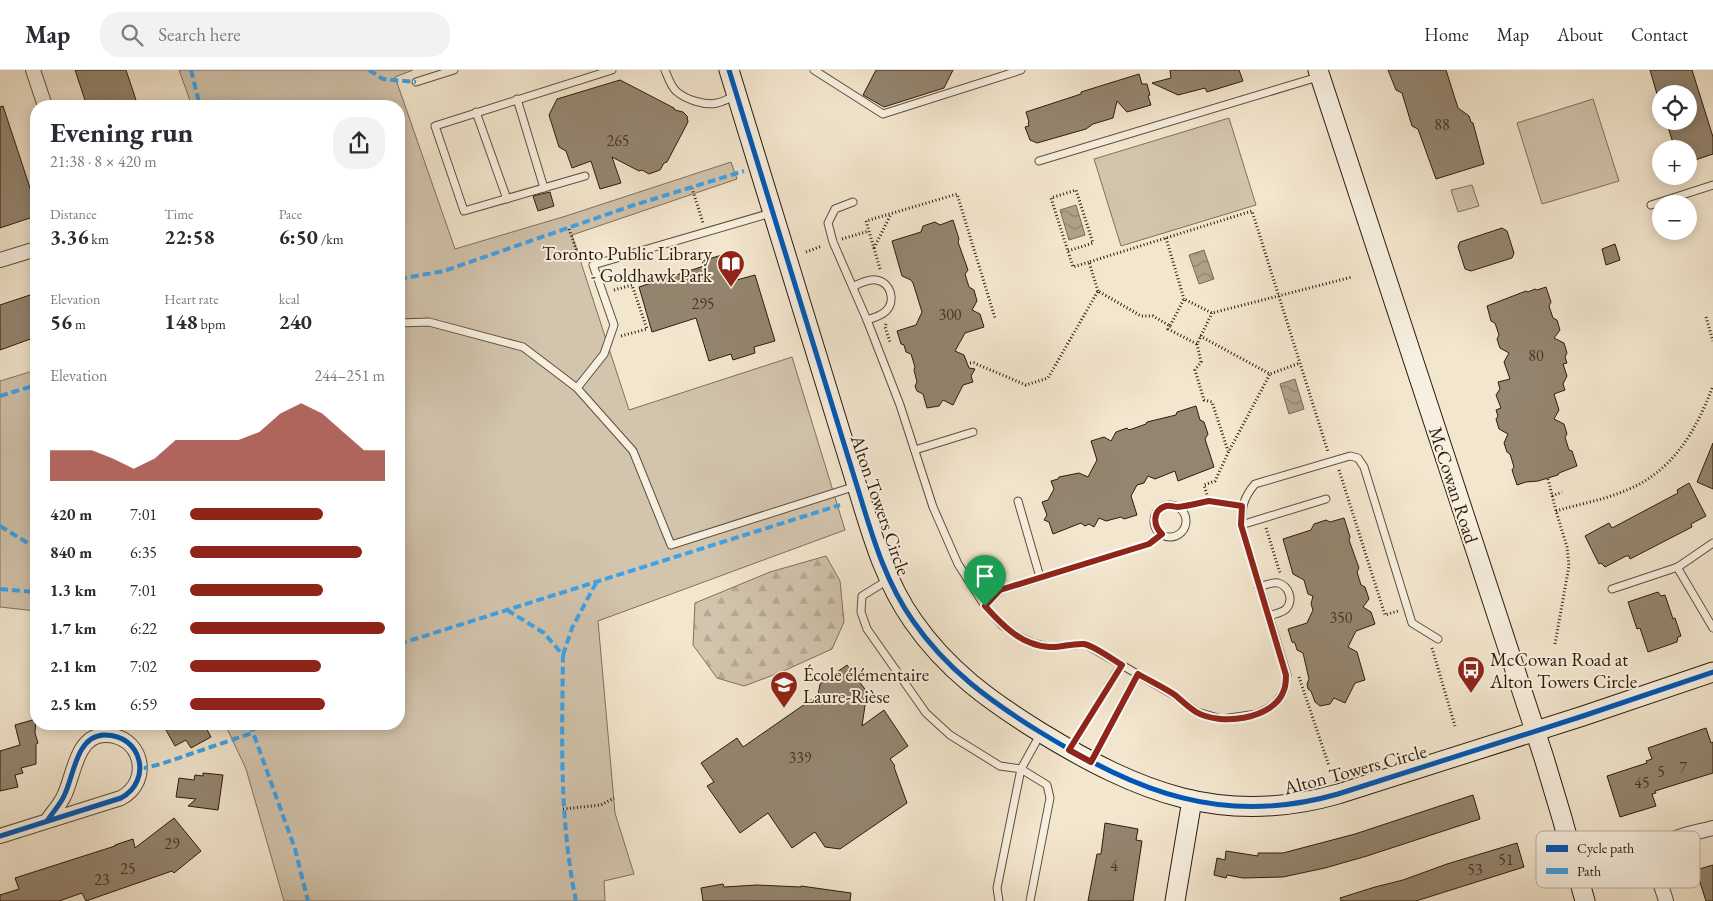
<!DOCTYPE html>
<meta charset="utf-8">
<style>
:root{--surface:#fff;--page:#f2f2f3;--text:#2b2b33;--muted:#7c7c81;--line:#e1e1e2;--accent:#8f2418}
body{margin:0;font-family:"EB Garamond",serif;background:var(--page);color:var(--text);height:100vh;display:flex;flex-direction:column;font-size:19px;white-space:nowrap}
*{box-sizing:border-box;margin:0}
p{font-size:16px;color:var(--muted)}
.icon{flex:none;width:28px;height:28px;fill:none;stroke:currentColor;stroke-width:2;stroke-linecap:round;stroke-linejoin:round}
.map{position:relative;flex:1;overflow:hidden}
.sheet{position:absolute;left:30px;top:30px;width:375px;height:630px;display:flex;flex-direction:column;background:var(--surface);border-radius:20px;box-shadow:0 2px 12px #0003}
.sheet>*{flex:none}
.controls{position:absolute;left:1652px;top:15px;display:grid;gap:10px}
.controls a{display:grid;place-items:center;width:45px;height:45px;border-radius:50%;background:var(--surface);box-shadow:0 2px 12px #0003;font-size:25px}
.pin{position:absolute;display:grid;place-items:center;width:42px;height:42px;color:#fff;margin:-51px -21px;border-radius:50% 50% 50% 0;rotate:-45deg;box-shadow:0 0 5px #0007}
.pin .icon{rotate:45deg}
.round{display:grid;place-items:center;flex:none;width:52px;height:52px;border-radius:20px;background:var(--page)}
.headline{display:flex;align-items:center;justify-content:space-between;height:85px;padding:0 20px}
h1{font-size:28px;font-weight:700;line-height:38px}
.metrics{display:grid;grid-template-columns:repeat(3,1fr);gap:8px;height:85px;padding:5px 20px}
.metrics div{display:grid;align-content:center}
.metrics b{font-size:21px;font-weight:700}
.metrics small{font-size:14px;font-weight:400}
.metrics p{font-size:14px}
.chart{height:140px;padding:10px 20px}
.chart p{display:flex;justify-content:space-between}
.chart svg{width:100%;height:90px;margin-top:5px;fill:var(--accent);opacity:.7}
ul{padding:0 20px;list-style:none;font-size:16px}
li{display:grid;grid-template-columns:80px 60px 1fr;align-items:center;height:38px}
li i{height:12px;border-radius:6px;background:var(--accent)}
header{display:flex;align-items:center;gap:30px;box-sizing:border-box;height:70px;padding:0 25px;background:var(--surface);border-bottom:1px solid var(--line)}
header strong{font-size:24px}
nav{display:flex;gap:28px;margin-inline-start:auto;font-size:18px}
.search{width:350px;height:45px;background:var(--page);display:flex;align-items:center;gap:12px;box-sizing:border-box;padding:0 18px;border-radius:20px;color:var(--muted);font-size:19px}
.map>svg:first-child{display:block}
</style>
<header>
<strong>Map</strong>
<div class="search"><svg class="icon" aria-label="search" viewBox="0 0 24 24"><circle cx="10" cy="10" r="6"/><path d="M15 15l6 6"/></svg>Search here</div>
<nav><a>Home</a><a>Map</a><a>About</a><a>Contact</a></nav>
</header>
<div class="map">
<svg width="1713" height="831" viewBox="0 0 1713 831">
<defs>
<pattern id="forest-firs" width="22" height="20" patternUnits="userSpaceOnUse" patternTransform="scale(1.25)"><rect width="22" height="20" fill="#d2c4ad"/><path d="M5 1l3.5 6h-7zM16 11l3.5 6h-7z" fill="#b5a894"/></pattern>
<pattern id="water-waves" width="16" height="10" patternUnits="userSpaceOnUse" patternTransform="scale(1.25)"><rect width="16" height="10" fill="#b0a18b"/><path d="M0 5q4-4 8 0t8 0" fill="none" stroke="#908270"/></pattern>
</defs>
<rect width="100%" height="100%" fill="#f3e6ce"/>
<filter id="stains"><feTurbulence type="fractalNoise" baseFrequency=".004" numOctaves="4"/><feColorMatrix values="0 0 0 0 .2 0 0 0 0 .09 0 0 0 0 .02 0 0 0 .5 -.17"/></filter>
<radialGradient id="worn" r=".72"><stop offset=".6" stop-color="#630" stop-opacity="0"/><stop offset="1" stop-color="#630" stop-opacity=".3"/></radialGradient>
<path fill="url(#forest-firs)" stroke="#80705c" d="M 826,486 L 840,511 L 844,552 L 832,579 L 779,603 L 744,616 L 717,608 L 693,575 L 695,533 L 770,502 Z"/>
<g fill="#d2c4ad" stroke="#80705c">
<path d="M 179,0 L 413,0 L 395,7 L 455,179 L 566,146 L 731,92 L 737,109 L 572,165 L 629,340 L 792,287 L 845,460 L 598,551 L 615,743 L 634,804 L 604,811 L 605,831 L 284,831 L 246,699 L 225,654 L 399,654 L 399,36 L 192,36 Z"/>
<path d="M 1593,29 L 1619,111 L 1542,134 L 1517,53 Z"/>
<path d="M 1229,48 L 1256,135 L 1121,176 L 1094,89 Z"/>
<path d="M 1472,115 L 1479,136 L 1458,142 L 1451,120 Z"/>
<path d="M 36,300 L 36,541 L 0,537 L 0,311 Z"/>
</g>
<g fill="url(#water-waves)" stroke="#7c6c57">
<path d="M 1076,135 L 1085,165 L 1069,170 L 1060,140 Z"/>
<path d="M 1204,180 L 1214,209 L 1199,214 L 1189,185 Z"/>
<path d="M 1295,309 L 1304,339 L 1289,344 L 1280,314 Z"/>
</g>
<g fill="#948570" stroke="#2e1c0a">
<path d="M 75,0 L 126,0 L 138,36 L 87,36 Z"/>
<path d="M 876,0 L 953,0 L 944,18 L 884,37 L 863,25 Z"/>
<path d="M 1170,0 L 1239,0 L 1243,11 L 1207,22 L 1205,18 L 1178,25 L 1152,13 L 1171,8 Z"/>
<path d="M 1388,0 L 1446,0 L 1458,38 L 1469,46 L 1471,52 L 1473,53 L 1484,94 L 1436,109 L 1418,59 L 1412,56 L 1402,23 L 1396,20 Z"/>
<path d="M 1650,0 L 1692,0 L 1713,67 L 1713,84 L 1689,92 L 1689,79 L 1675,79 L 1666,51 L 1689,51 L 1689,24 L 1657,24 Z"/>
<path d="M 1139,4 L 1142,14 L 1147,14 L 1150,25 L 1148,26 L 1151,35 L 1127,42 L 1117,31 L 1113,48 L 1093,54 L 1086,59 L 1037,73 L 1030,70 L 1025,57 L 1029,56 L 1028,53 L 1029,52 L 1026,42 L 1081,24 L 1081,22 Z"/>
<path d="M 620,10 L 674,38 L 675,40 L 683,42 L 687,46 L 688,52 L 667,92 L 664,93 L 660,100 L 649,104 L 642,100 L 639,101 L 612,87 L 621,113 L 600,119 L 591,91 L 572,98 L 566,81 L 559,77 L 549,45 L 557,29 Z"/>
<path d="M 3,36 L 35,133 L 32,134 L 36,146 L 0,158 L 0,37 Z"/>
<path d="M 550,122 L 554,136 L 538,141 L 533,126 Z"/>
<path d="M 953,150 L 959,169 L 958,172 L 968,200 L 965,204 L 969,217 L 974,220 L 977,231 L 972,240 L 980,244 L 984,257 L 965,263 L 955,281 L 964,285 L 969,298 L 975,299 L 971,306 L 973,312 L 963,315 L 953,335 L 943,330 L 939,336 L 927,338 L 923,324 L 917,321 L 915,316 L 917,312 L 914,300 L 915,297 L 911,284 L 906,282 L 904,275 L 901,274 L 897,261 L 916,255 L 922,242 L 913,213 L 911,210 L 902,206 L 892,171 L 921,162 L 923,156 L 935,152 L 940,155 Z"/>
<path d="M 1502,158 L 1507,161 L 1514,183 L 1512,188 L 1471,201 L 1465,199 L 1458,177 L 1460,172 Z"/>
<path d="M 1615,174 L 1620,190 L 1606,195 L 1602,179 Z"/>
<path d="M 725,184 L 733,211 L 755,205 L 775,271 L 754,277 L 755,283 L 733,290 L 731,284 L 709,291 L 696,248 L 652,262 L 639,217 L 704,196 L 702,191 Z"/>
<path d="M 1546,217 L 1551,232 L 1549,236 L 1553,248 L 1557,250 L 1560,260 L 1554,268 L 1564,273 L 1567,283 L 1565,287 L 1567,293 L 1563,294 L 1567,306 L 1563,314 L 1565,320 L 1554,324 L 1559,340 L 1554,349 L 1564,354 L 1567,364 L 1565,367 L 1569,380 L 1572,381 L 1577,396 L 1559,403 L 1558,405 L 1538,411 L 1526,412 L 1517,415 L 1512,400 L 1514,397 L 1510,384 L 1507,382 L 1504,373 L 1508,364 L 1499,359 L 1496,349 L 1498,346 L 1496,340 L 1501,338 L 1496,325 L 1500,319 L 1498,312 L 1510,309 L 1504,292 L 1509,283 L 1500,278 L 1497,269 L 1499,265 L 1495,253 L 1491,251 L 1487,236 L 1526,221 L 1528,222 L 1535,219 L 1537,220 Z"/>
<path d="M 36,223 L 36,267 L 0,280 L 0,235 Z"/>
<path d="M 1196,336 L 1200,350 L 1204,352 L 1208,364 L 1205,369 L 1214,397 L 1178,411 L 1175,401 L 1155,409 L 1148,406 L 1144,413 L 1137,415 L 1131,426 L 1137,445 L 1124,449 L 1121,447 L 1106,451 L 1099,448 L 1094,457 L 1089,454 L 1085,456 L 1081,453 L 1053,464 L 1049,452 L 1044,450 L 1047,445 L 1042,432 L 1048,430 L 1054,419 L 1051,411 L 1058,409 L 1059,407 L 1079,403 L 1088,407 L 1097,390 L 1091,371 L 1104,367 L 1111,371 L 1116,362 L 1127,358 L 1129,360 L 1146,354 L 1147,352 L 1176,345 L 1177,342 Z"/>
<path d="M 1713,373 L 1713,419 L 1697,412 Z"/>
<path d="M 1689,413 L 1706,446 L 1691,454 L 1692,457 L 1630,489 L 1629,486 L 1626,486 L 1605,497 L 1601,493 L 1599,494 L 1585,466 L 1609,453 L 1612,458 L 1678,423 L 1677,420 Z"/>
<path d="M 1344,448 L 1350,467 L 1349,470 L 1359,498 L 1357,502 L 1361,515 L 1365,517 L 1369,529 L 1363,537 L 1371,542 L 1375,554 L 1356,561 L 1348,577 L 1357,582 L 1365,610 L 1355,613 L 1345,633 L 1334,628 L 1330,634 L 1320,636 L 1315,632 L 1311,621 L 1308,619 L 1307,614 L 1309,609 L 1303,583 L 1297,580 L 1295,573 L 1292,572 L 1288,559 L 1307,553 L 1313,540 L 1311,534 L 1313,526 L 1308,524 L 1304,510 L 1293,504 L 1283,469 L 1311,460 L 1314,454 L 1326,450 L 1330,452 Z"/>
<path d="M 1658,522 L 1661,526 L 1665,525 L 1673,549 L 1675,548 L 1681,566 L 1678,567 L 1677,572 L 1648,582 L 1640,558 L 1637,559 L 1628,532 Z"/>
<path d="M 847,595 L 867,622 L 862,656 L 884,640 L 908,676 L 890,689 L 895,696 L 894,697 L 907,733 L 840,779 L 825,777 L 815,762 L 792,778 L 768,743 L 740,763 L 707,716 L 714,712 L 701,693 L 737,668 L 743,677 L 818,625 L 820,614 Z"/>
<path d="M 36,649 L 35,663 L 38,673 L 36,674 L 36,694 L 21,698 L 23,703 L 15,705 L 18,717 L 0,721 L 0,681 L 20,675 L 15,655 Z"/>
<path d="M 177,654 L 204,654 L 211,667 L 191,678 L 186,670 L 175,676 L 166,660 Z"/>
<path d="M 1706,658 L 1711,673 L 1713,672 L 1713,703 L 1655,721 L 1656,723 L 1652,724 L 1656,736 L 1620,747 L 1607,706 L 1647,693 L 1646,691 L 1652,689 L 1648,678 Z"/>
<path d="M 203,703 L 223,705 L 218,740 L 188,736 L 196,729 L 176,727 L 179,708 L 194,710 L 195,705 L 203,706 Z"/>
<path d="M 1473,725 L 1480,749 L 1367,786 L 1325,798 L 1283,807 L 1243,808 L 1227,805 L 1226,808 L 1214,805 L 1217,788 L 1225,790 L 1226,781 L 1258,786 L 1258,783 L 1283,783 L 1355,764 Z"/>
<path d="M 174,748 L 201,781 L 174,803 L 172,801 L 86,831 L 82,823 L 59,831 L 0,831 L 0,825 L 19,819 L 15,808 L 115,776 L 115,775 L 133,769 L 135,778 Z"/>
<path d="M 1105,753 L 1138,759 L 1136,770 L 1142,771 L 1133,831 L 1088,831 L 1097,784 L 1101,784 Z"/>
<path d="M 1517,773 L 1524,797 L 1416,831 L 1341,831 L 1340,828 L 1375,817 L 1403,810 L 1447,794 Z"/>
<path d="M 1713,795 L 1713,831 L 1706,831 L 1696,800 Z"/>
<path d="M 723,814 L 724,817 L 757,815 L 801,817 L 801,816 L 851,823 L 850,831 L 703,831 L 701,818 Z"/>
</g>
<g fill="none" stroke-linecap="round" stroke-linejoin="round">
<defs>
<g id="lane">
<path d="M 665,0 C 668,7 670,15 676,21 C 685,29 704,36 717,33 C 723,32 729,28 735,26"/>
<path d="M 814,0 L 883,44 L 1021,0"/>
<path d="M 416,12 L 454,0"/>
<path d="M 517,29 L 544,118"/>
<path d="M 476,42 L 507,129"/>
<path d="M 1039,91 L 1318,7"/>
<path d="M 585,106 L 464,141 L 435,56 L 612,0"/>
<path d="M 853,132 L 835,139 L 828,153 L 833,172 L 867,250 L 900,335 L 933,437 L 958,494 L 985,536 L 1002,555 L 1018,566 L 1033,573 L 1049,577 L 1085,574 L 1174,625 L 1197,642 L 1222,649 L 1257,644 L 1274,635 L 1284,621 L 1287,605 L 1241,455 C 1242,437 1243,428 1255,414 L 1350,386 L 1358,388 L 1364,397 L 1412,553 L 1438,569"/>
<path d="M 1651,135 L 1713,115"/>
<path d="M 853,217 C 860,213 868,209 876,210 C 891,212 896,231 886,241 C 881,246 873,248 867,250"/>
<path d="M 399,253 L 429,252 L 523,277 L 577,318 L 633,381 L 671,475 L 856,416"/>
<path d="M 577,318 L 604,284 L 614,255 L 593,195 L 771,143"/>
<path d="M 915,380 L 973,362"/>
<path d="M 1018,431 L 1040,507"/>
<circle cx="1170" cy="451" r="16"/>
<path d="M 1241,455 L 1326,429"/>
<path d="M 1677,497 L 1713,558"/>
<path d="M 888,510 L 862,526 L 861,542 L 867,559 L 926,643 L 950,665 L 1000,696 L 1021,699 L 1047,715 L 1050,728 L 1030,831"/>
<path d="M 1259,517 C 1265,515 1272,512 1278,513 C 1289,516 1294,530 1286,539 C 1282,543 1274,544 1268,546"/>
<path d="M 1612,519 L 1678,497 L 1713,473"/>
<path d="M 985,536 L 1001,520 L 1149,474 L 1162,464"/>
<path d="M 1071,678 L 1121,595"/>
<path d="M 1092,690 L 1138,604"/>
<path d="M 999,831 L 997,818 L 1021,699 L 1041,663"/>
</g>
<g id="street">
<path d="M 33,0 L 45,36"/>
<path d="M 0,190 L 36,179"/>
<path d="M 0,766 L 121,728 C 153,711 142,664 104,665 C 76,666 74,706 64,726 C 60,735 52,743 47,751"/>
<path d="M 1666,831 C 1663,820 1658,809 1656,797 C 1651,767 1692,764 1713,758"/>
</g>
<g id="secondary">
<path d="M 729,0 L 861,429 C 874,472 887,514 913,551 C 947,600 990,631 1040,662 C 1138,722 1223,757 1338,724 L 1583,646 L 1713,602"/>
<path d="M 1318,0 L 1544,688 L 1562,748 L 1585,831"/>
<path d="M 1175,831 L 1192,730"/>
</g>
</defs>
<use href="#lane" stroke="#5f4e3b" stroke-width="9"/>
<use href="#street" stroke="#5f4e3b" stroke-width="16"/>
<use href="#secondary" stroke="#2e1c0a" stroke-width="21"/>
<g stroke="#2e1c0a" stroke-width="3" stroke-dasharray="1 2.5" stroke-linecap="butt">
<path d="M 692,118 L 703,153"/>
<path d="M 569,159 L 580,190 L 584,191"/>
<path d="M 1166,168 L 1184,229"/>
<path d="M 842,169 L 869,161"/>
<path d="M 874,178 L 891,144"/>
<path d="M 1068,181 L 1093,173 L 1076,120 L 1051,128 L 1073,197 L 1089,192"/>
<path d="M 806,182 L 822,176"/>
<path d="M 880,199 L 866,151 L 957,124 L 995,248"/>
<path d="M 614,220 L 632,215 L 647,259 L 621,266"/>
<path d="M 1098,221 L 1089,192 L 1252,141 L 1328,382"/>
<path d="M 1706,247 L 1713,271"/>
<path d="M 886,254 L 885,257 L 890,272"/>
<path d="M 1170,256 L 1168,259 L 1197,274 L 1212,243"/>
<path d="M 1200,266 L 1270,304 L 1300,293"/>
<path d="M 1197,274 L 1201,292 L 1195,300 L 1204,330 L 1212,332 L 1228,381"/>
<path d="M 970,293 L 974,293 L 1026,315 L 1048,308 L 1098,221 L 1141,246 L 1153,246 L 1170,256 L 1184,229 L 1212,243 L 1352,207"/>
<path d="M 1339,400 L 1385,545 L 1398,541"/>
<path d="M 1548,409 L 1556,441 L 1567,477 L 1569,496 L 1555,574"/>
<path d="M 1552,426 L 1562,422"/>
<path d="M 1209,431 L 1204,415 L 1215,411 L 1229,381 L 1270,304"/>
<path d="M 1177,437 L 1209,431 L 1233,434"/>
<path d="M 1556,441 C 1579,434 1604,430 1627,420 C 1673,401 1696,361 1713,316"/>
<path d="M 1266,458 L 1280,503"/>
<path d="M 1432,578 L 1455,656"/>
<path d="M 1299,607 L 1329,696"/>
<path d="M 563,739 L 601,735 L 614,728"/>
</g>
<use href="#lane" stroke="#f7efdf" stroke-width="7"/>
<use href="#street" stroke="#f7efdf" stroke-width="14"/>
<use href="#secondary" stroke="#f7efdf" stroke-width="19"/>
<g stroke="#3ea2e9" stroke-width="4" stroke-dasharray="8 4" stroke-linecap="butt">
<path d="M 191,0 L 200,36"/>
<path d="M 369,0 L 383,9 L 416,12"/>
<path d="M 399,209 L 444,201 L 631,136 L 744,101"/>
<path d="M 0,326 L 36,315"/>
<path d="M 0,456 L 36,478"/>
<path d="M 0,519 L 36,522"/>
<path d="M 507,540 L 544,563 L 563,585 C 562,668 559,749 576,831"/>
<path d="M 399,574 L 840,435"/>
<path d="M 563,585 L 572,558 L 596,513"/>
<path d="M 250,654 L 295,779 L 308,831"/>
<path d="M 140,699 L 161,694 L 252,663 L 256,654"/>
</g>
<defs>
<g id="cycleway">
<path d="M 729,0 L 861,429 C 874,472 887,514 913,551 C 947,600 990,631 1040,662 C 1138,722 1223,757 1338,724 L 1583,646 L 1713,602"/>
<path d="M 0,766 L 121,728 C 153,711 142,664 104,665 C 76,666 74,706 64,726 C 60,735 52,743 47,751"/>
</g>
</defs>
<use href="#cycleway" stroke="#f7efdf" stroke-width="8"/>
<use href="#cycleway" stroke="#0057b8" stroke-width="5"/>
</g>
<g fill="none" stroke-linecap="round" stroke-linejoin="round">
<defs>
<path id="route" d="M 1209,431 L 1242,436 L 1241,455 L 1286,605 C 1286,610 1286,615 1284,620 C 1274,650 1220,656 1196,642 C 1188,637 1182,631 1175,625 C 1163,617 1150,611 1138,604 L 1091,692 L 1069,680 L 1122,595 C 1112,589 1094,576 1084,574 C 1072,573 1060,578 1049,577 C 1021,575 1002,555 985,536 L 1000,520 L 1149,474 L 1162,464 C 1153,456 1152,440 1166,436 C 1170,435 1174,437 1178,437 C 1188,436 1199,433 1209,431 Z"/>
</defs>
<use href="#route" stroke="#fff" stroke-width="10"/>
<use href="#route" stroke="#8f2418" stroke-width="6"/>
</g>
<defs>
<symbol id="library-pin" viewBox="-11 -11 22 30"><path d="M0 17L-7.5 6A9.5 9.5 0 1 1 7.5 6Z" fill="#8f2418" stroke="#f7efdf"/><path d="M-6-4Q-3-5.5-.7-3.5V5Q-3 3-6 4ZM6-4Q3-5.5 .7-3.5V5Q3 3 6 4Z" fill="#fff"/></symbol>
<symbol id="bus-pin" viewBox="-11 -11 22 30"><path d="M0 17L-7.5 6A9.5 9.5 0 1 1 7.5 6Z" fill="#8f2418" stroke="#f7efdf"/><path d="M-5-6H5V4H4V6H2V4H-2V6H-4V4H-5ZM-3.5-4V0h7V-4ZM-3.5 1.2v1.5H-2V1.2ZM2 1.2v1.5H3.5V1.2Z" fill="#fff"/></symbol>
<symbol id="school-pin" viewBox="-11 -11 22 30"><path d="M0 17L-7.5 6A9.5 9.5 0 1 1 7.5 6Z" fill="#8f2418" stroke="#f7efdf"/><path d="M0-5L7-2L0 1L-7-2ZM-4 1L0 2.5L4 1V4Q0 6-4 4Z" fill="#fff"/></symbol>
</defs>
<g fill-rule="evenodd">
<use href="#library-pin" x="715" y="178" width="32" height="43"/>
<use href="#bus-pin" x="1455" y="584" width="32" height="43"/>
<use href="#school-pin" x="768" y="599" width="32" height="43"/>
</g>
<g text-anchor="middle" stroke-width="4" stroke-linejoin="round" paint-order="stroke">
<g font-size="16" fill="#483624">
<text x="1442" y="60">88</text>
<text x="618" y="76">265</text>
<text x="703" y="239">295</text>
<text x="950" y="250">300</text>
<text x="1536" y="291">80</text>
<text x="1341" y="553">350</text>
<text x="800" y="693">339</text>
<text x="1683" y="703">7</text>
<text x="1661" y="707">5</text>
<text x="1642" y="718">45</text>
<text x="172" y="779">29</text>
<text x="1506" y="795">51</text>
<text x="1114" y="801">4</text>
<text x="128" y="804">25</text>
<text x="1475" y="805">53</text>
<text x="102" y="815">23</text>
</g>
<g font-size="19" fill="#2e1c0a" stroke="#f7efdf" text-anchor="start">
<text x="712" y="190" text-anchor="end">Toronto Public Library<tspan x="712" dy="22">- Goldhawk Park</tspan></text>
<text x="1490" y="596">McCowan Road at<tspan x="1490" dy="22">Alton Towers Circle</tspan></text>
<text x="803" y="611">École élémentaire<tspan x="803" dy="22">Laure-Rièse</tspan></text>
</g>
<g font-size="19" fill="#2e1c0a" stroke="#f7efdf">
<text transform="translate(1454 415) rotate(72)" y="7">McCowan Road</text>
<text transform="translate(881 435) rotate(71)" y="7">Alton Towers Circle</text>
<text transform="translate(1355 699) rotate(-15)" y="7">Alton Towers Circle</text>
</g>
</g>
<rect x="1536" y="761" width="164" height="57" rx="8" fill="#f7efdf" stroke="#bbb09f" stroke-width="1"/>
<rect x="1546" y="775" width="22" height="7" fill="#0057b8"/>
<rect x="1546" y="798" width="22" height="6" fill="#3ea2e9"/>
<g font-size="14" fill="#2e1c0a">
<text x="1577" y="783">Cycle path</text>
<text x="1577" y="806">Path</text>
</g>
<rect width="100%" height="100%" filter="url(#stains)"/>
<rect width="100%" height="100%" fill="url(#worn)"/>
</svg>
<div class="controls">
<a><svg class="icon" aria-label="locate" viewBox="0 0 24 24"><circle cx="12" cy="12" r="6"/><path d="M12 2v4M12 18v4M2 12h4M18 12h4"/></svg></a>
<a>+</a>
<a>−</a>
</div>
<div class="pin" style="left:985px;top:536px;background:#1e9e55"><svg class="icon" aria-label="arrive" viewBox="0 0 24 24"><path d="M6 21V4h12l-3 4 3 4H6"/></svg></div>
<section class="sheet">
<div class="headline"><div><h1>Evening run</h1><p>21:38 · 8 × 420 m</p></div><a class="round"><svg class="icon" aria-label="share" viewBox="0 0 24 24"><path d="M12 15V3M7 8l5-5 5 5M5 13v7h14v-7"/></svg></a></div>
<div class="metrics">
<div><p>Distance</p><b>3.36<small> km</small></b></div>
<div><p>Time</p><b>22:58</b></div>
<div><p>Pace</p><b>6:50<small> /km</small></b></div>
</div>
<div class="metrics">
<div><p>Elevation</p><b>56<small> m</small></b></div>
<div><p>Heart rate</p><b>148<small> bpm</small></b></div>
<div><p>kcal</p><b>240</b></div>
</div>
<div class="chart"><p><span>Elevation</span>244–251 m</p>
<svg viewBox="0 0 160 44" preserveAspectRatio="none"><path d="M0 44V29L10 29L20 29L30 33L40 38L50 33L60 24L70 24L80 24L90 24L100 20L110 11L120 6L130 11L140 20L150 29L160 29V44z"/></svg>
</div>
<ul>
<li><b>420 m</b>7:01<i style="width:68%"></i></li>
<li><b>840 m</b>6:35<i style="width:88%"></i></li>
<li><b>1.3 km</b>7:01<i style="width:68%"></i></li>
<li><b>1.7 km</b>6:22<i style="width:100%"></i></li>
<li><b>2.1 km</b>7:02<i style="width:67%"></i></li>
<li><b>2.5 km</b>6:59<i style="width:69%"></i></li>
</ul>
</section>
</div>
